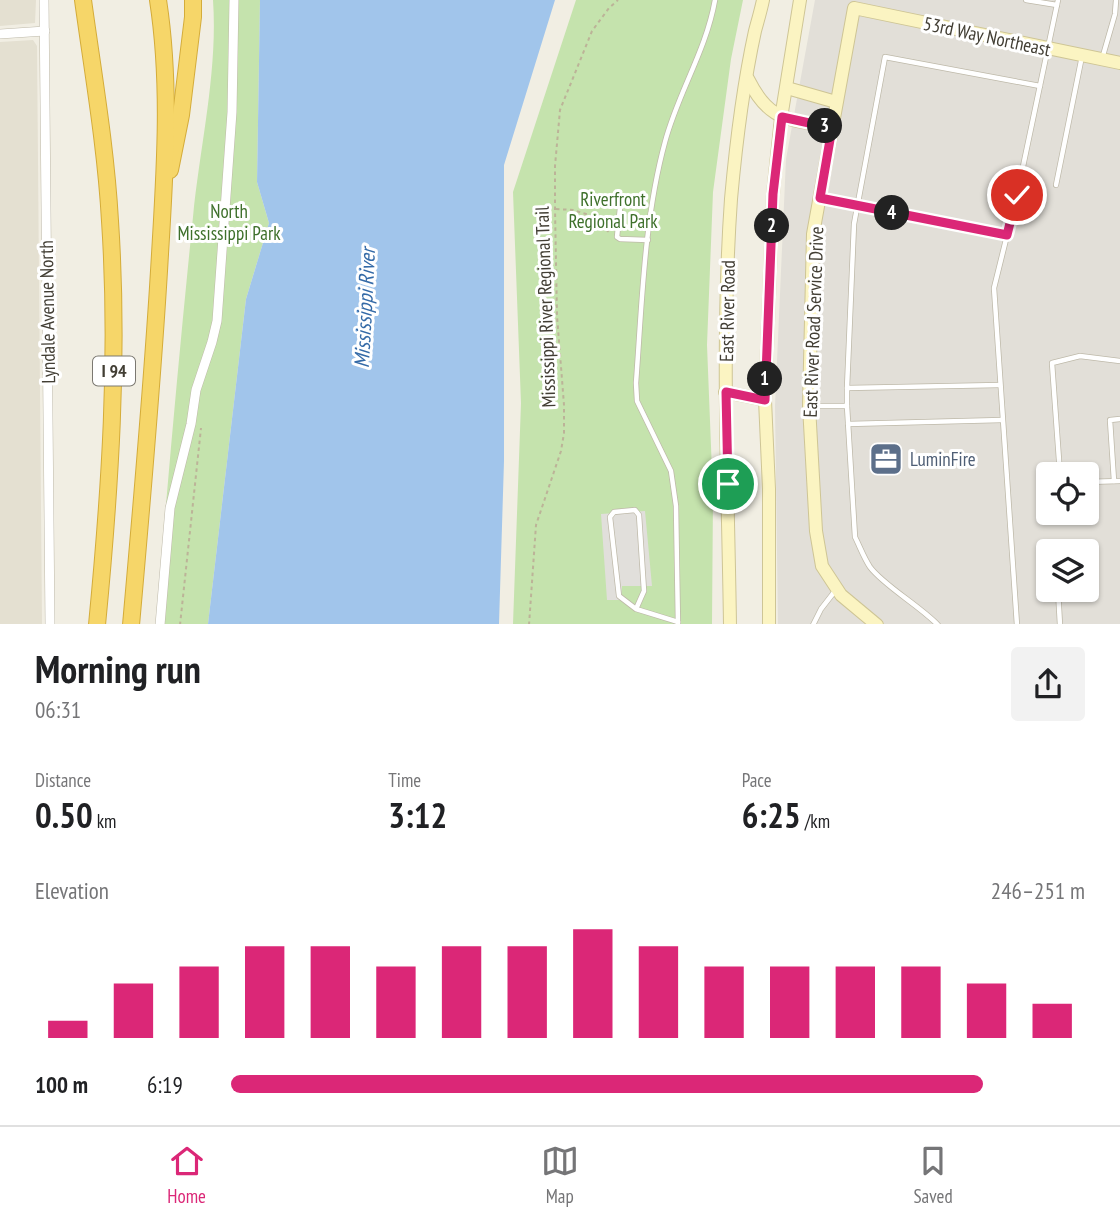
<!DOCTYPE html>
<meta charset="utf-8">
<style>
:root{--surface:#fff;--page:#f2f2f2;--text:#202124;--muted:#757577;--line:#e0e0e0;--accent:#db2777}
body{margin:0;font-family:"PT Sans Narrow",sans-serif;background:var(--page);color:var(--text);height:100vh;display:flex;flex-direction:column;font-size:26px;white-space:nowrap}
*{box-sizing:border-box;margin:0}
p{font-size:23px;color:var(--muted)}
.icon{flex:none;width:38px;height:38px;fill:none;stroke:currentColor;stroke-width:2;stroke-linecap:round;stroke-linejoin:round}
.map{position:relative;height:624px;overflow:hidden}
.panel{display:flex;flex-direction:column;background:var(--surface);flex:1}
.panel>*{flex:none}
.fabs{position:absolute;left:1036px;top:462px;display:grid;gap:14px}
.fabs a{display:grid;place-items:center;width:63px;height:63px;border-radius:7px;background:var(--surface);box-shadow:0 2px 5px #0004;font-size:35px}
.pin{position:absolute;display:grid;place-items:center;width:60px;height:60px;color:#fff;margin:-30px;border:4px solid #fff;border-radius:50%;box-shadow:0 2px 7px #0007}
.km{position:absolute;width:35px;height:35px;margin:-18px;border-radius:50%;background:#222;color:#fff;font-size:19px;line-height:35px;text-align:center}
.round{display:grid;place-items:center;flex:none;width:74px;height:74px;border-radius:7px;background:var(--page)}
.overview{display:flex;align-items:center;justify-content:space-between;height:119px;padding:0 35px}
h1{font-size:38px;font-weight:600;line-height:52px}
.figures{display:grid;grid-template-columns:repeat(3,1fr);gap:10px;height:119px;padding:7px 35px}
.figures div{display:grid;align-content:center}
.figures b{font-size:35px;font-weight:600}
.figures small{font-size:19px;font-weight:400}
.figures p{font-size:19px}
.chart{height:196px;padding:14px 35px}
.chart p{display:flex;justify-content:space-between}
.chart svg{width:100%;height:126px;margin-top:7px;stroke:var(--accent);stroke-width:6}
ul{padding:0 35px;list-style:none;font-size:23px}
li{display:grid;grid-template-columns:112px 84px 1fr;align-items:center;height:52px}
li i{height:18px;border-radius:9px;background:var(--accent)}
.tab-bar{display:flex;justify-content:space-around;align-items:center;height:98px;border-top:2px solid var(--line);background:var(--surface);font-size:19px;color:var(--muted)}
.tab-bar a{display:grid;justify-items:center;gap:4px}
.tab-bar .current{color:var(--accent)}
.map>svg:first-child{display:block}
</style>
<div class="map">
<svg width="1120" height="625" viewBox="0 0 1120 625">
<rect width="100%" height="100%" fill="#f1eee3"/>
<g fill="#e4e0d1">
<path d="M 0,0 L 36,0 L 35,23 L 0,26 Z"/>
<path d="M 33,40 L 37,46 L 42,624 L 0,624 L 0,42 Z"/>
</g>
<path fill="#e2dfd8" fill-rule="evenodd" d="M 815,0 L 1120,0 L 1120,624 L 778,625 L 775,406 L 786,159 ZM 1048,474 L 1087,474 L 1087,513 L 1048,513 ZM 1048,551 L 1087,551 L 1087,590 L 1048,590 Z"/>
<g fill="#c5e3ad">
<path d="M 213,0 L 260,0 L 257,182 L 269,223 L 246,299 L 208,624 L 156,625 C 167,488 179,353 193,217 C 200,146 218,71 213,0 Z"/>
<path d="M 576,0 L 743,0 L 731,59 L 713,192 L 707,345 L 713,497 L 712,624 L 513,624 L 521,403 L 513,192 Z"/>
</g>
<path fill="#e1dfdb" d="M 645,511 L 652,586 L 622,586 L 621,600 L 607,600 L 601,514 Z"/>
<path fill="#a1c5eb" d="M 260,0 L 555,0 L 504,165 L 504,461 L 499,624 L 208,624 L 246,299 L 269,223 L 257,182 Z"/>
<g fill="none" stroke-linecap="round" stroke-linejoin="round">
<defs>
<g id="lane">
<path d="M 1026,0 L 1057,5"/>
<path d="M 1102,59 L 1115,14 L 1116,0"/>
<path d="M 1056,185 L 1082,56"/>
<path d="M 820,198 L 1007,235"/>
<path d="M 620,208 L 617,237 L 620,239 L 648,240"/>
<path d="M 847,388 L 854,224 L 885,57 L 1040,86"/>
<path d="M 810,406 L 847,406 L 847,388 L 1000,385"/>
<path d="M 847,406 L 855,537 C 860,547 864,558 870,567 C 883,585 920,606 938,625"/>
<path d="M 848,424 L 1002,420"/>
<path d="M 1060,474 L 1052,363 L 1080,356 L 1120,361"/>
<path d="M 1114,481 L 1110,420 L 1120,419"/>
<path d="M 1087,482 L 1120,481"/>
<path d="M 1058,590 L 1060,625"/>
<path d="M 636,609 L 644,591 L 639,515 L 635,510 L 614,512 L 610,517 L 619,596 L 636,609 L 678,622"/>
<path d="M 678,625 L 676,506 L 671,471 L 637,401 L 636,383 C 642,303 644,219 665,142 C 678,93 706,51 715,0"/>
<path d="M 813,625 L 821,609 L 835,591"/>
<path d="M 1017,625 L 994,288 L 1017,195 L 1058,0"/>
</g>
<g id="street">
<path d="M 44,0 L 50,625"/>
<path d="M 0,34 L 45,31"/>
<path d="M 160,625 L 170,508 L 191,424 L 196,390 L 212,342 L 217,321 L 232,112 L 234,0"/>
</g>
<g id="secondary">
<path d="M 748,79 C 770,123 788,118 832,128"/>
<path d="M 787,88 L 836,102"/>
<path d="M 725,392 L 765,400"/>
<path d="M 730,625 C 728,483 721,341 731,199 C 736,143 743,86 755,31 C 758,20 761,10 763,0"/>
<path d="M 769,625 L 769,489 L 765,400 L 773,194 L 781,118 L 800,0"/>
<path d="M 877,625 L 841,595 L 822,566 L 816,531 L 809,406 L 813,234 L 854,8 L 1120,63"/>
</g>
<g id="highway">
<path d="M 83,0 C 93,73 106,148 110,221 C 119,356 110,490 97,625"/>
<path d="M 170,170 L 181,115 L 193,17 L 193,0"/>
<path d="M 131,625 C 142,501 153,378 160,254 C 165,170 171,84 158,0"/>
</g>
</defs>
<use href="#lane" stroke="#beb9a9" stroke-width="6"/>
<use href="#street" stroke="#beb9a9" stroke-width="10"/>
<use href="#secondary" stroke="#cec595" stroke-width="14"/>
<use href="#highway" stroke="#d4ac3a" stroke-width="18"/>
<g stroke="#bcb398" stroke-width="2" stroke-dasharray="3.5 3.5" stroke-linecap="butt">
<path d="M 556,209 L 573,210 L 589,215 L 609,232"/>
<path d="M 180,625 L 201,428"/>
<path d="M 529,625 L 536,525 L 561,451 L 564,433 L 564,405 L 557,316 L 555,209 L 555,166 L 560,110 L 592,31 L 609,8 L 618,0"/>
</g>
<use href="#lane" stroke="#fff" stroke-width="4.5"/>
<use href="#street" stroke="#fff" stroke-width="9"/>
<use href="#secondary" stroke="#fbf4c2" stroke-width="12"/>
<use href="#highway" stroke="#f6d669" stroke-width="16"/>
</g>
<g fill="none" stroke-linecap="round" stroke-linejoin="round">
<defs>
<path id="route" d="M 728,484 L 726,392 L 765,400 L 773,194 L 782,117 L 832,128 L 820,198 L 1007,235 L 1017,195"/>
</defs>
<use href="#route" stroke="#fff" stroke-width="14"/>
<use href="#route" stroke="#db2777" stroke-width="9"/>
</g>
<defs>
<symbol id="office-square" viewBox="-11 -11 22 22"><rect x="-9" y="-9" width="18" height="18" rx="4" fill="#5c6f8a" stroke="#fff"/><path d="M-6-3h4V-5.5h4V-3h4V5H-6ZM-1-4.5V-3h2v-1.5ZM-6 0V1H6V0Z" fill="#fff"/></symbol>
</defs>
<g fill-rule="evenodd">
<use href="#office-square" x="867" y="440" width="38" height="38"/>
</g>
<g text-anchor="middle" stroke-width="6" stroke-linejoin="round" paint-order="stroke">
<rect fill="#fff" stroke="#7b7871" stroke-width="2" x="93" y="356.5" width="42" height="29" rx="5"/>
<g font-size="18" font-weight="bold" fill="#423e34">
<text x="114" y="377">I 94</text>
</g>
<g font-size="19" fill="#423e34" stroke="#fff">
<text transform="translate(987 36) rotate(12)" y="7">53rd Way Northeast</text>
<text transform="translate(545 307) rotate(-92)" y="7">Mississippi River Regional Trail</text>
<text transform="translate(727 311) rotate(-89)" y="7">East River Road</text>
<text transform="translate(47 312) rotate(-91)" y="7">Lyndale Avenue North</text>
<text transform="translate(813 322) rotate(-88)" y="7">East River Road Service Drive</text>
</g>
<g font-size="19" fill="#3e702b" stroke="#fff">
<text x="613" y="206">Riverfront<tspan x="613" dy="22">Regional Park</tspan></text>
<text x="229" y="218">North<tspan x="229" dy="22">Mississippi Park</tspan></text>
</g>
<g font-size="19" fill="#4e5e75" stroke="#fff" text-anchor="start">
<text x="910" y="466">LuminFire</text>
</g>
<g font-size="21" font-style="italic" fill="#346aa7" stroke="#fff">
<text transform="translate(365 308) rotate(-87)" y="7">Mississippi River</text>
</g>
</g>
</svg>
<div class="fabs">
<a><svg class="icon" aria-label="locate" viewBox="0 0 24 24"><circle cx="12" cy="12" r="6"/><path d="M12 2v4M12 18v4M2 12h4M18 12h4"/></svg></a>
<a><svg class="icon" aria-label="layers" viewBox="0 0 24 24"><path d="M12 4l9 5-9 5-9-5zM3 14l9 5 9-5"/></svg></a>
</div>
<div class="pin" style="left:728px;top:484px;background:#1e9e55"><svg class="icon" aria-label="arrive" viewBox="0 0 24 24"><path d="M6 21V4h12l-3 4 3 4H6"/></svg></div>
<div class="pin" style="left:1017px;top:195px;background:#d93025"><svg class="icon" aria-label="check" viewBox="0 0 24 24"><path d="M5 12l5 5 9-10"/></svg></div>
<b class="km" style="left:765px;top:379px">1</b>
<b class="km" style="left:772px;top:226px">2</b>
<b class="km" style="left:825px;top:126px">3</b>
<b class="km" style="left:892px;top:213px">4</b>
</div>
<section class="panel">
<div class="overview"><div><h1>Morning run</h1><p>06:31</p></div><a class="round"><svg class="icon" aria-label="share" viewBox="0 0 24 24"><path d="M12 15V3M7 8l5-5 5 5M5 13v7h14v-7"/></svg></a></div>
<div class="figures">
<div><p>Distance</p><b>0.50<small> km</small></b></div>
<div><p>Time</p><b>3:12</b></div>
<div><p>Pace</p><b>6:25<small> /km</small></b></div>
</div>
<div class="chart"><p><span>Elevation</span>246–251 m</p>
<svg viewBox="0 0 160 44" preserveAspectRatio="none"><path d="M5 44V38M15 44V25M25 44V19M35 44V12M45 44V12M55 44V19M65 44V12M75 44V12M85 44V6M95 44V12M105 44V19M115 44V19M125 44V19M135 44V19M145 44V25M155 44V32"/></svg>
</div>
<ul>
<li><b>100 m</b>6:19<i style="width:88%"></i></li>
</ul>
</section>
<nav class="tab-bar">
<a class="current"><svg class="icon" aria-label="home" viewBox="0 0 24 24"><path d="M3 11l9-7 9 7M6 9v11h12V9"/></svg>Home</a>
<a><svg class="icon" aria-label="map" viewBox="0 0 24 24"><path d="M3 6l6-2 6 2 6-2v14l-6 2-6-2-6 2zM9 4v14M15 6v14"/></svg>Map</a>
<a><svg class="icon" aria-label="saved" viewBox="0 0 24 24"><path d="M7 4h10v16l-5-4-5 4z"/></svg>Saved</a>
</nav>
